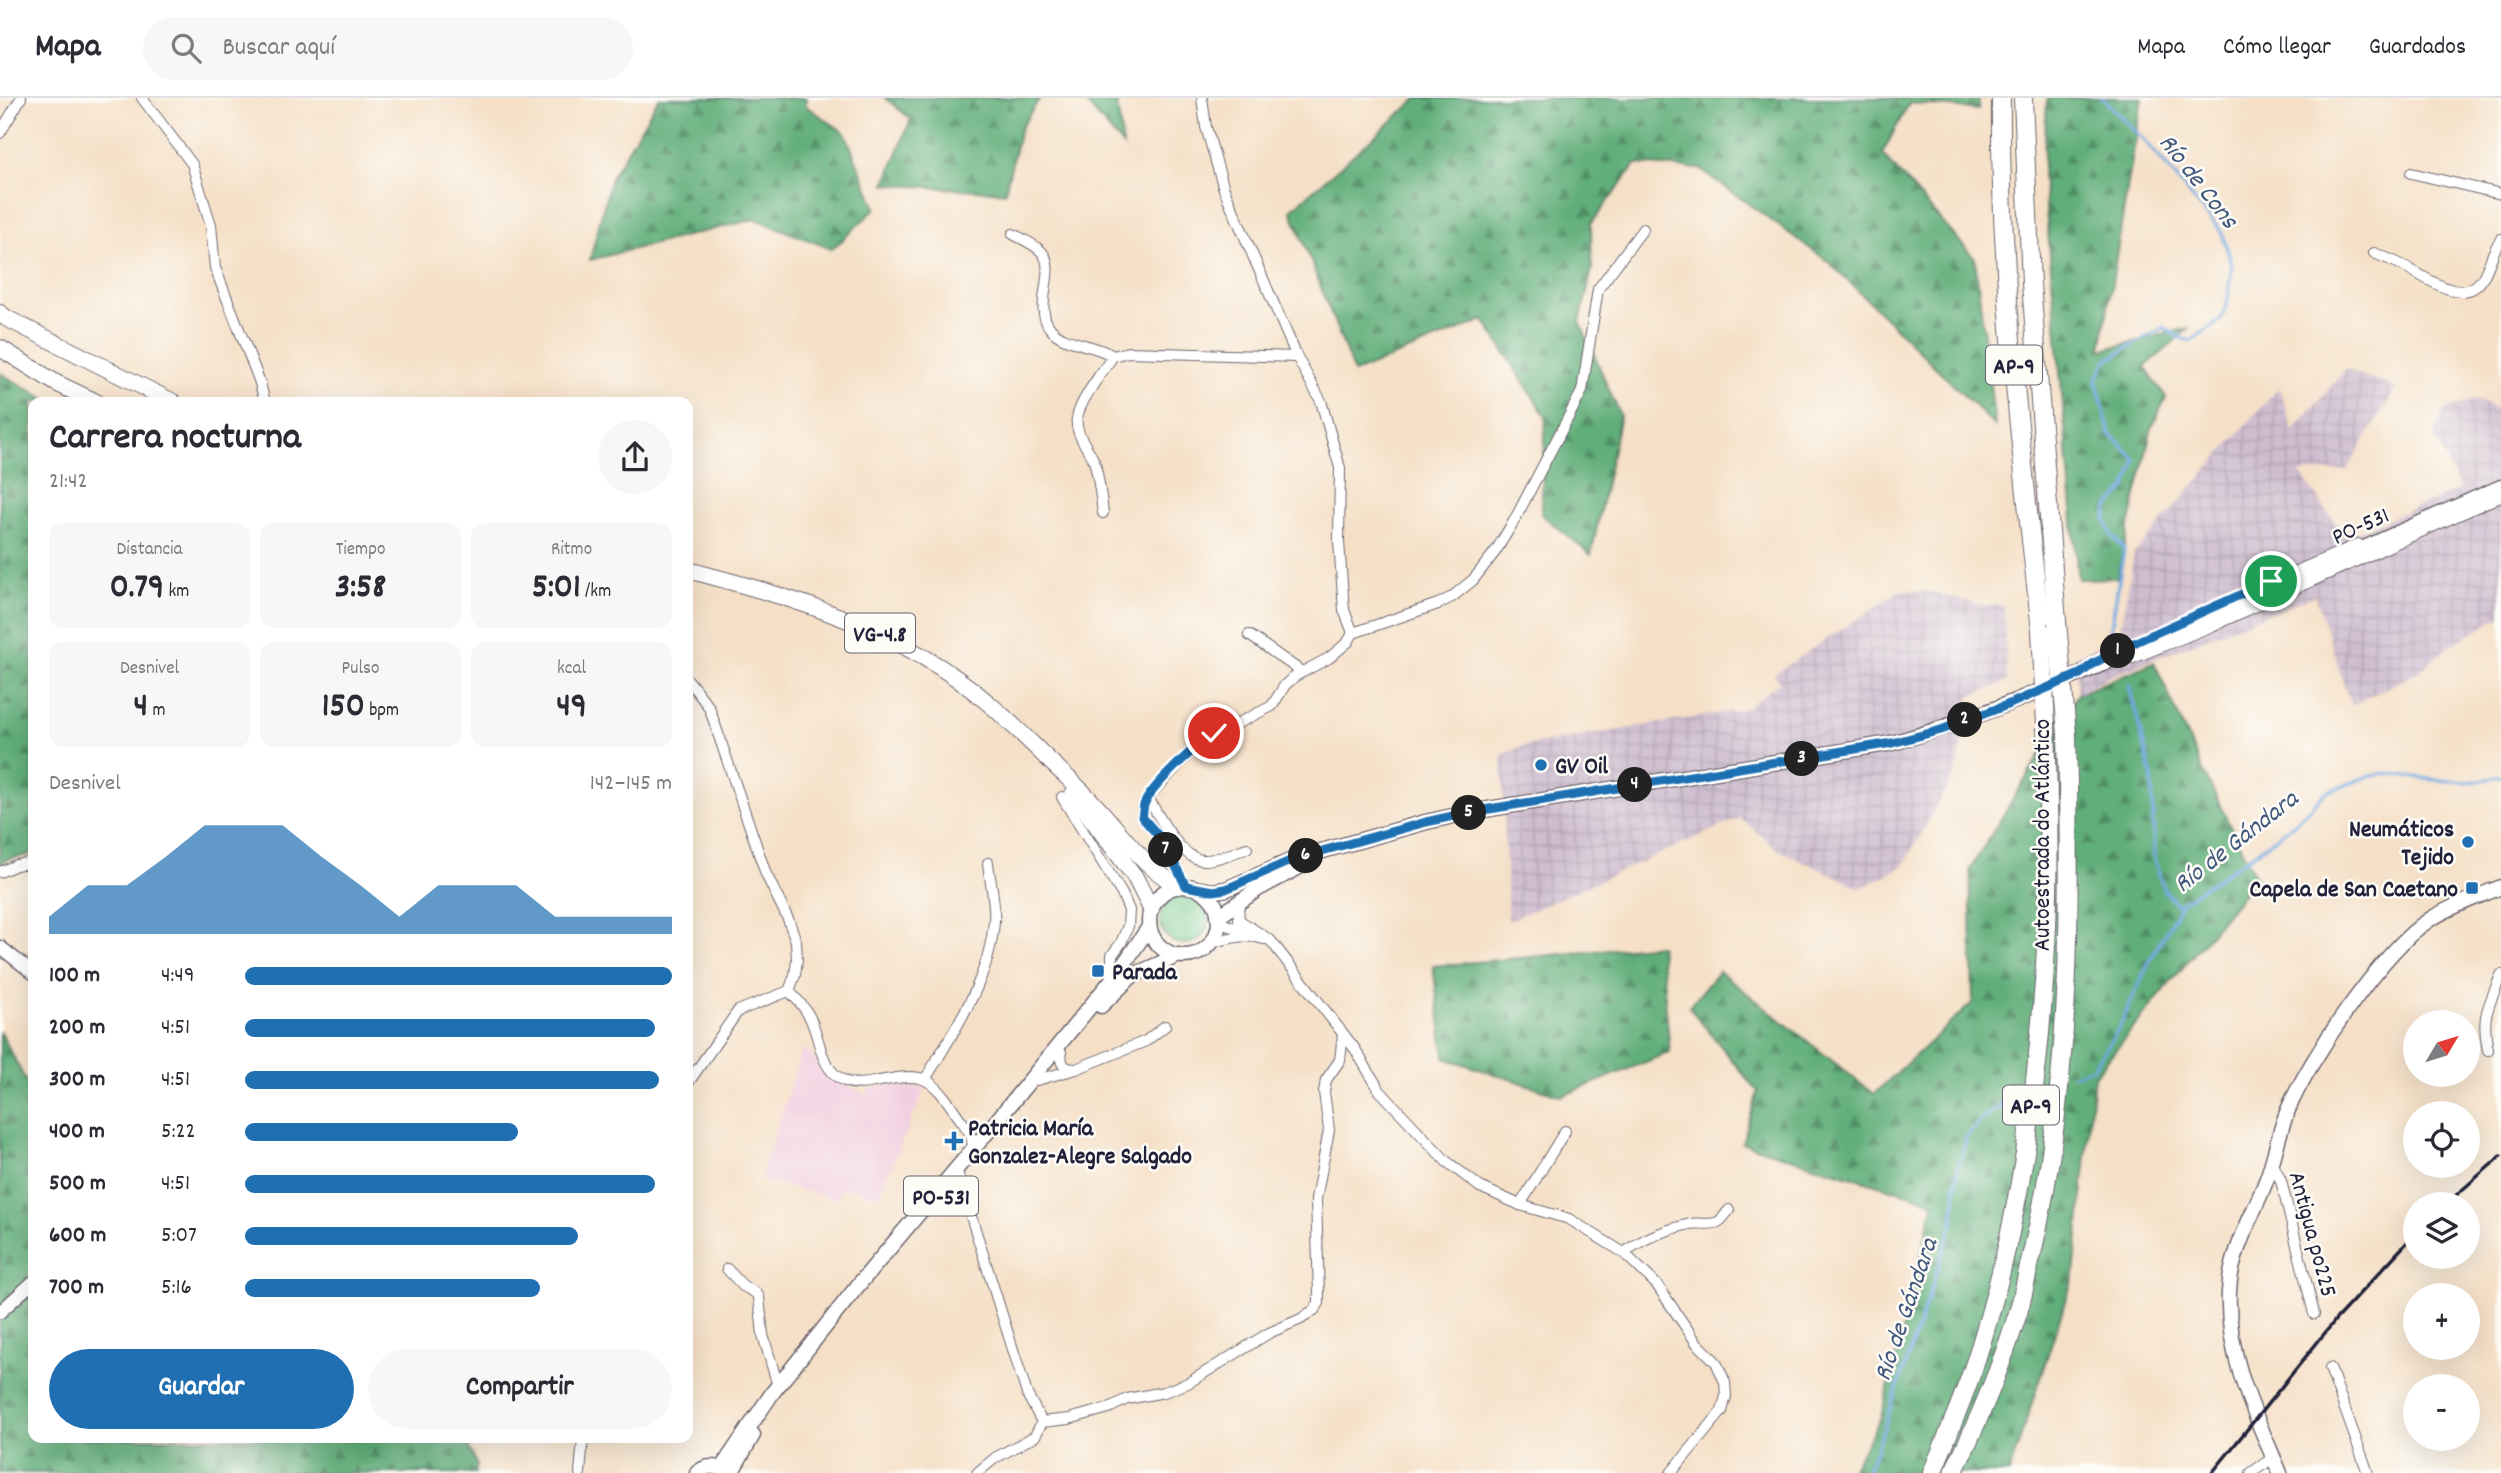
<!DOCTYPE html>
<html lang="es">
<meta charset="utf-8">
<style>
:root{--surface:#fff;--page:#f7f7f7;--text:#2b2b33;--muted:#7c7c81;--line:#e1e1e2;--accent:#1f6fb2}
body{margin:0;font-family:Dekko,sans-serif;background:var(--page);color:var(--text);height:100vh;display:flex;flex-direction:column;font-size:26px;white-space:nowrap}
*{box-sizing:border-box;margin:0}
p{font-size:23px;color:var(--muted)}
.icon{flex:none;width:38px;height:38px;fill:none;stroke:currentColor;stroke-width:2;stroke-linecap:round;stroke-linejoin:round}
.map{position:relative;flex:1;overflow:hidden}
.drawer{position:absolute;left:28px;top:299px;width:665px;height:1046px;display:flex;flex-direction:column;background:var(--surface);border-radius:14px;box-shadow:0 7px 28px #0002}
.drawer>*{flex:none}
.needle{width:46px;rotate:52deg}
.tools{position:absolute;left:2403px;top:912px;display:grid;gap:14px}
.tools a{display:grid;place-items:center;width:77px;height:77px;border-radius:50%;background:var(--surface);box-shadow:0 7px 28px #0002;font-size:35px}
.pin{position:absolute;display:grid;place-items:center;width:60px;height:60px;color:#fff;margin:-30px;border:4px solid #fff;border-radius:50%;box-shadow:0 2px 7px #0007}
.km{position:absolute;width:35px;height:35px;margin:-18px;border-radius:50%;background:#222;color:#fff;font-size:19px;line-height:35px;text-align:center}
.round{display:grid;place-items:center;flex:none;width:74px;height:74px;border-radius:37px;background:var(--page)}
.summary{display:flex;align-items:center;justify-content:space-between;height:119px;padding:0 21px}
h1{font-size:38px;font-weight:800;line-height:52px}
.stats{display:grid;grid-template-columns:repeat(3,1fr);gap:10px;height:119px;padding:7px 21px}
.stats div{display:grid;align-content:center;border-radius:14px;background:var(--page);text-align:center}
.stats b{font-size:35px;font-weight:800}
.stats small{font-size:19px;font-weight:400}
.stats p{font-size:19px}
.chart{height:196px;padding:14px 21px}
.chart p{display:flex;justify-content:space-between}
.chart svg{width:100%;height:126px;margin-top:7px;fill:var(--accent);opacity:.7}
.action{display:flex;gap:14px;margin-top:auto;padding:14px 21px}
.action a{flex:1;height:80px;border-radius:42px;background:var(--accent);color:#fff;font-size:28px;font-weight:800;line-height:80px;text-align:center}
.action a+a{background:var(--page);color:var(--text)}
ul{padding:0 21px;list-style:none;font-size:23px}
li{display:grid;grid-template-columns:112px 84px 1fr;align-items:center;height:52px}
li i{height:18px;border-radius:9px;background:var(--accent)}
header{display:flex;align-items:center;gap:42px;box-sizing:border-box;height:98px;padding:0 35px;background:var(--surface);border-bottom:2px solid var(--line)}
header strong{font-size:33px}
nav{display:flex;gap:38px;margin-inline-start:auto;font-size:24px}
.search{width:490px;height:63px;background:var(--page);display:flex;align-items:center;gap:18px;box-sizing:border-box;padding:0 24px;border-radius:38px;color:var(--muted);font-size:26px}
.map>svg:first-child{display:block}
</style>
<header>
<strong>Mapa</strong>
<div class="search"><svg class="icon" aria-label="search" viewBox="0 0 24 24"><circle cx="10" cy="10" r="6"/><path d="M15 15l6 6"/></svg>Buscar aquí</div>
<nav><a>Mapa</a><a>Cómo llegar</a><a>Guardados</a></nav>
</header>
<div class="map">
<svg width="2501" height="1375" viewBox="0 0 2501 1375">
<defs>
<pattern id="industrial-grid" width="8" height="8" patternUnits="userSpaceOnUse" patternTransform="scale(1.75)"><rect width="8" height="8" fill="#cfbdcf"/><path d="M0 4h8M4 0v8" fill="none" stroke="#b1a2b3"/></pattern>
<pattern id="grass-tufts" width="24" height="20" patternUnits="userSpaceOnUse" patternTransform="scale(1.75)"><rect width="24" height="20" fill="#76ca8e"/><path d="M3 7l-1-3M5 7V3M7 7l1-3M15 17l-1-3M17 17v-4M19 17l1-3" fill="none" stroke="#66ad7b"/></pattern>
<pattern id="forest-firs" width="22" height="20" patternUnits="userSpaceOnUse" patternTransform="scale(1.75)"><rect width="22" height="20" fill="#60ae79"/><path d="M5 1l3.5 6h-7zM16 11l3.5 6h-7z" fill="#4f8d64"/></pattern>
</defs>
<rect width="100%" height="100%" fill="#fdfcf7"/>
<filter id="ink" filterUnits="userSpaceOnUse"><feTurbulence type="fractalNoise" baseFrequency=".0143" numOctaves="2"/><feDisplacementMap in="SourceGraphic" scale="14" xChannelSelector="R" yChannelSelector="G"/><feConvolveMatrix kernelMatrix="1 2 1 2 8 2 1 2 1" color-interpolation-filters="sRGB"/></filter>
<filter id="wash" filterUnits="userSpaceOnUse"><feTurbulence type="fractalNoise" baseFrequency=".00686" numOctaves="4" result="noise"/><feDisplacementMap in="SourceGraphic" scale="28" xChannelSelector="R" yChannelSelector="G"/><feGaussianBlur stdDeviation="1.57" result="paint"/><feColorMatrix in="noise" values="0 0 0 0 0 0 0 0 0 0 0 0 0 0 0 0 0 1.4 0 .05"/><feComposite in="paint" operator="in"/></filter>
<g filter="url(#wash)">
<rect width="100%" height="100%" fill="#f5e0c7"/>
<path fill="#f2cfe0" d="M 803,949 L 832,979 L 866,997 L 869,991 L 890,986 L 925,990 L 878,1099 L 842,1088 L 838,1101 L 760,1082 Z"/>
<g fill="url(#industrial-grid)">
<path d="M 2346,271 L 2396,290 L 2347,372 L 2300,375 L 2345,439 L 2460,391 L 2434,338 L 2443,313 L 2474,301 L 2501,312 L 2501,518 L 2448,549 L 2418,574 L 2351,608 L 2315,497 L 2105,580 L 2078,596 L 2075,558 L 2119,538 L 2134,456 L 2279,289 L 2293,333 Z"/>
<path d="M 1901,492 L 1931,494 L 1978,506 L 2004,508 L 2007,584 L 1970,598 L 1957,672 L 1902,769 L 1861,790 L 1777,751 L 1740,720 L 1508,823 L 1502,657 L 1523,648 L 1745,611 L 1780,584 L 1774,576 Z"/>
</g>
<circle fill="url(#grass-tufts)" stroke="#4c7664" stroke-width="2" cx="1184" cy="822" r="24"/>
<g fill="url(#forest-firs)" stroke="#41685a" stroke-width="2">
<path d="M 659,0 L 806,0 L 806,8 L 845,35 L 876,110 L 832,151 L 755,121 L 590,162 L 611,80 Z"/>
<path d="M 885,0 L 1040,0 L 1020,31 L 1005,94 L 885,86 L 911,21 Z"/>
<path d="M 1082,0 L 1116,0 L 1123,48 Z"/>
<path d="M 1418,0 L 1979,0 L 1978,12 L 1909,5 L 1882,56 L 1975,161 L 1995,328 L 1829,164 L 1700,71 L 1636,66 L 1591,126 L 1592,171 L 1580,224 L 1620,317 L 1591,457 L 1541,416 L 1546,319 L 1484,222 L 1354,275 L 1291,112 Z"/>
<path d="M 2047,0 L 2142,0 L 2101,252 L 2189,230 L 2145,269 L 2166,299 L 2152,329 L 2117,480 L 2078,481 L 2043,77 Z"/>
<path d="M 0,275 L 51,304 L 33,304 L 33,756 L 5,762 L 0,767 Z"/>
<path d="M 2154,564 L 2203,673 L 2256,780 L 2094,978 L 2074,1177 L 2009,1375 L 1850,1375 L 1881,1319 L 1934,1104 L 1742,1045 L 1758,994 L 1689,909 L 1719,873 L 1874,996 L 1973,904 L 1970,771 L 2078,596 Z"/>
<path d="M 1660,847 L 1670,954 L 1562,998 L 1445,960 L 1433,868 Z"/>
<path d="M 0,933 L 33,997 L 33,1340 L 465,1341 L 477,1368 L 475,1375 L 0,1375 Z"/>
</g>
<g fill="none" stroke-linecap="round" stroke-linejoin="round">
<g stroke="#72a8e0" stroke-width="3.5">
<path d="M 2102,0 L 2147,45 L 2222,135 L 2232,166 L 2228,200 L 2221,222 L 2191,243 L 2178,239 L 2164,229 L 2107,262 L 2096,282 L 2110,336 L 2136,362 L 2126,390 L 2108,409 L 2106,422 L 2112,438 L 2124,451 L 2109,542"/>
<path d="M 2129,587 L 2152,680 L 2154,761 L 2164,792 L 2179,809"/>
<path d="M 2073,977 L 2093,969 L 2118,932 L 2148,866 L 2183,803 L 2254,756 L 2295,725 L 2325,695 L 2364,680 L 2385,675 L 2436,682 L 2469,684 L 2501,679"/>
<path d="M 1865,1375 L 1876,1353 L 1953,1125 L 1957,1075 L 1966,1040 L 1979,1024 L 2009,1001 L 2019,997"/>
</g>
</g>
</g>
<g filter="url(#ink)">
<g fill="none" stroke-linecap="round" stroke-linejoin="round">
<defs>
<g id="minor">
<path d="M 142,0 L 192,66 L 211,127 L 215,170 L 259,282 L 265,304"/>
<path d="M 0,35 L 21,0"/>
<path d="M 2411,75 L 2501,96"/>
<path d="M 1013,136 C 1022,141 1034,146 1041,153 C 1059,171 1032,208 1050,230 C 1063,247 1096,246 1113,258"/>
<path d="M 2374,155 C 2384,159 2394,163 2404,168 C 2424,178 2464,210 2482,181 C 2490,168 2492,153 2501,141"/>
<path d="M 1103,415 C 1101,398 1099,382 1095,366 C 1090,351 1074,336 1077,320 C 1080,302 1103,273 1113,258 L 1128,254 L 1297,259"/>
<path d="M 2161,533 L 2358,446"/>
<path d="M 1353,535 L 1438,506 L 1452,499 L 1473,482 L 1495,454 L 1514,423 L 1582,293 L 1598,191 L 1643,131"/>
<path d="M 1249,537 L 1302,574"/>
<path d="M 2133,560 L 2212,528 L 2501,398"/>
<path d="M 688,582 L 709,609 L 766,776 L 788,821 L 796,843 L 797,862 L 795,877 L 789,893 L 738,913 L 688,985"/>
<path d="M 1062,699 L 1122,796 L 1129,812 L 1128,828 L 1121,845 L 1112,857 L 1112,881"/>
<path d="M 1148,700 C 1159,718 1181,763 1205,762 C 1218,762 1235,754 1247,750"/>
<path d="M 0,774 L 16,767 L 33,764"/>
<path d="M 1186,788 L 1162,742 L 1142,719 L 1144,706 L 1152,695 L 1199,645 L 1272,608 L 1285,587 L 1295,578 L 1329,560 L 1348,544 L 1353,535 L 1344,512 L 1339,444 L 1340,370 L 1321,303 L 1297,259 L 1224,91 L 1206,29 L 1202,0"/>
<path d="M 1238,804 L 1239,822 L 1271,843 L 1355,951 L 1380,993 L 1446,1063 L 1480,1089 L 1520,1107 L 1569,1121 L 1624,1155 L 1657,1187 L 1696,1244 L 1716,1264 L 1725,1284 L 1726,1298 L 1722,1313 L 1671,1375"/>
<path d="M 1218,824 L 1241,832 L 1250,830"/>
<path d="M 1210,845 C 1229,840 1245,835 1264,841"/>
<path d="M 789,893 C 796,900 804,908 809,918 C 821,939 818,969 843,982 C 852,987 865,986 874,984 C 925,974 929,976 958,1018 C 965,1028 975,1038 972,1051"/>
<path d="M 2488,952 C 2481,917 2488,910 2501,877"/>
<path d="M 1061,954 L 1062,965 L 1067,970 L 1075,971"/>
<path d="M 926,980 C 955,931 989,883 994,824 C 996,805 990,784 988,765"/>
<path d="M 1037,982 L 1076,971 L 1146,943 L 1165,928"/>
<path d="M 2273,1066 L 2281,1083 L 2314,1216"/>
<path d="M 958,1077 L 1027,1296 L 1042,1324"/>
<path d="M 1520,1107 L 1565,1033"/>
<path d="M 1624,1155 C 1642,1140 1669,1131 1690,1126 C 1699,1124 1710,1128 1718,1124 C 1722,1122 1725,1117 1729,1112"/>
<path d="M 727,1171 L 743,1188 L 756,1195 L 759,1199 L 763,1237 L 778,1288"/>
<path d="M 2330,1270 L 2368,1375"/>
<path d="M 580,1375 L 583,1340"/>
<path d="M 977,1375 L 995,1360 L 1035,1338 L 1042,1324 L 1069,1321 L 1109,1310 L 1127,1301 L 1164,1294 L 1188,1285 L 1269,1235 L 1301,1221 L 1314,1212 L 1319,1205 L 1319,1197 L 1316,1101 L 1329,1032 L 1324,994 L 1326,982 L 1340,962 L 1343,936"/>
<path d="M 2251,1375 L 2273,1360"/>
</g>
<g id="tertiary">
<path d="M 0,849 L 33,875"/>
<path d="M 0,1214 L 33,1184"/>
</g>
<path id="secondary" d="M 2280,1375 C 2255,1316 2226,1259 2229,1193 C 2231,1153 2252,1120 2266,1083 C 2275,1060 2278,1035 2288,1012 C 2309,961 2383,852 2429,822 C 2451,808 2477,799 2501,789"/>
<g id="primary">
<circle cx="1184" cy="823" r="35"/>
<path d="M 1196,790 L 1213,793 L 1226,791 L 1297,760 L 1426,724 L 1471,714 L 1892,645 C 1980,621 2064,583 2148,546 C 2266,495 2383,441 2501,389"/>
<path d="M 1218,819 L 1258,791 L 1303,767"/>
<path d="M 1101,908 L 1132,878 L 1179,857"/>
<path d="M 721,1371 L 773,1294 L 860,1185 L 990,1031 L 1120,872 L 1149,829"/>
<path d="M 697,1375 C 706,1367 717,1367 726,1375"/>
<path d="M 731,1375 L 753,1337"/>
</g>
<g id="trunk">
<path d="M 0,215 L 6,220 L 173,304"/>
<path d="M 0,250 L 56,285 L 96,304"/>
<path d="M 688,472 C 794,500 902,531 987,604 C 1010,623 1031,645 1053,666 C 1067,679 1082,692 1095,707 C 1122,736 1143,768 1178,788"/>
<path d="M 1073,696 L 1135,779 L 1151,811"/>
</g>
<g id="motorway">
<path d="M 2001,0 C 1999,178 2022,356 2041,533"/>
<path d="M 2023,0 L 2031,185 L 2057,524"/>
<path d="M 1932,1375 C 1946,1341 1961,1306 1973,1271 C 2020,1130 2041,976 2047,828 C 2050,760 2048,693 2046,626"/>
<path d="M 1953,1375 C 1978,1324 2000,1272 2017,1218 C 2024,1197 2027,1173 2033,1151 C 2072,982 2071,808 2067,636"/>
</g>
</defs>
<use href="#minor" stroke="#6c646c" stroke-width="12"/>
<use href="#tertiary" stroke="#6c646c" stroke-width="15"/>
<use href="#secondary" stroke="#6c646c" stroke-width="17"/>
<use href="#primary" stroke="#6c646c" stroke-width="17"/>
<use href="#trunk" stroke="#6c646c" stroke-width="18"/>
<use href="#motorway" stroke="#6c646c" stroke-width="20"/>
<use href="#minor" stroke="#fff" stroke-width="10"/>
<use href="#tertiary" stroke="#fff" stroke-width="12"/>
<use href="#secondary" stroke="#fff" stroke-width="14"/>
<use href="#primary" stroke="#fff" stroke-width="14"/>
<use href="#trunk" stroke="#fff" stroke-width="16"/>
<use href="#motorway" stroke="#fff" stroke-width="18"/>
<g stroke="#22223b" stroke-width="3.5">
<path d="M 2446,1106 L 2501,1058"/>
<path d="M 2212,1375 L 2337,1220 L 2415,1136"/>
</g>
<defs>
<g id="motorway-bridge">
<path d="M 2057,524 L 2067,636"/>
<path d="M 2041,533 L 2046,626"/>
</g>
</defs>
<use href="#motorway-bridge" stroke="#6c646c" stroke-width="20" stroke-linecap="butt"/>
<use href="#motorway-bridge" stroke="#fff" stroke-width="18"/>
</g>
</g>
<g fill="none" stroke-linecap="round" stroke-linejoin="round" filter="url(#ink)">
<defs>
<path id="route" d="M 1214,635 C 1198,646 1150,689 1144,707 C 1143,711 1143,715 1142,719 L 1162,742 L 1186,788 L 1213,793 L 1226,791 L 1297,760 L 1426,724 L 1471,714 L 1892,645 L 1941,632 L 2007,607 L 2080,576 L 2094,565 L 2138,543 L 2271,483"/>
</defs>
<use href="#route" stroke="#fff" stroke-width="14"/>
<use href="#route" stroke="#1f6fb2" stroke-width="9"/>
</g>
<g fill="#1f6fb2" stroke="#fdfcf7" stroke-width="2.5">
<circle cx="1541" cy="667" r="7"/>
<circle cx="2468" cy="744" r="7"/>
<rect x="2465" y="783" width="14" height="14" rx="3.5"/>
<rect x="1091" y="866" width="14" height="14" rx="3.5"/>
<path d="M950.5 1032.5h7v7h7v7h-7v7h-7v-7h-7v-7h7z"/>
</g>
<g text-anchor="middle" stroke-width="5" stroke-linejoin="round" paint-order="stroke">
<g fill="#fdfcf7" stroke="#646373" stroke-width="2">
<rect x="1986" y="247.5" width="56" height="39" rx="5"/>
<rect x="845" y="515.5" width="70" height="39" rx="5"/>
<rect x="2003" y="987.5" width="56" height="39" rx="5"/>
<rect x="904" y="1078.5" width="74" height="39" rx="5"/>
</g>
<g font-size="23" font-weight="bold" fill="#22223b">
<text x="2014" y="275">AP-9</text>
<text x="880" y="543">VG-4.8</text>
<text x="2031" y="1015">AP-9</text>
<text x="941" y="1106">PO-531</text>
</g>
<g font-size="24" fill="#22223b" stroke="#fdfcf7">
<text transform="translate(2360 427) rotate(-24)" y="8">PO-531</text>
<text transform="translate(2041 737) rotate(-90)" y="8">Autoestrada do Atlántico</text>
<text transform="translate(2314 1136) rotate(75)" y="8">Antigua po225</text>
</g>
<g font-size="24" font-weight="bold" fill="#22223b" stroke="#fdfcf7" text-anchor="start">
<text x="1555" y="675">GV Oil</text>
<text x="2454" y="738" text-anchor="end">Neumáticos<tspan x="2454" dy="28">Tejido</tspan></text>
<text x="2458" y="798" text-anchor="end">Capela de San Caetano</text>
<text x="1112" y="881">Parada</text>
<text x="968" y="1037">Patricia María<tspan x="968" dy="28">Gonzalez-Alegre Salgado</tspan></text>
</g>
<g font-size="26" font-style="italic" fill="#42587d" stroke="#fdfcf7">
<text transform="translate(2200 82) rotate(52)" y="9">Río de Cons</text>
<text transform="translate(2235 742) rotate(-38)" y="9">Río de Gándara</text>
<text transform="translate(1904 1211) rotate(-71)" y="9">Río de Gándara</text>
</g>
</g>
</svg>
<div class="tools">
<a><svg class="needle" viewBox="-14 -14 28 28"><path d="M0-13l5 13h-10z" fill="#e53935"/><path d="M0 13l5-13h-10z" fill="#7c7c81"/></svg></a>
<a><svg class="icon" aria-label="locate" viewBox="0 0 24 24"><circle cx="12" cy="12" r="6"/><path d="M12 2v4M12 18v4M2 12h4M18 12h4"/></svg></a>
<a><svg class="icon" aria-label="layers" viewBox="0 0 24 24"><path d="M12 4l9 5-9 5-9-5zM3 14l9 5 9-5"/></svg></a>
<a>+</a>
<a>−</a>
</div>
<div class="pin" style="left:2271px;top:483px;background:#1e9e55"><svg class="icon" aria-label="arrive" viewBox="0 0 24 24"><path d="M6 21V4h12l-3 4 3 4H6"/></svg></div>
<div class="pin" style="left:1214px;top:635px;background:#d93025"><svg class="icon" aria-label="check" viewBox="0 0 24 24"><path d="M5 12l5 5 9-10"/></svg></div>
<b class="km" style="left:2118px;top:553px">1</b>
<b class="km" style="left:1965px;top:622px">2</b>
<b class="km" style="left:1802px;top:661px">3</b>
<b class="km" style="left:1635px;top:687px">4</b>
<b class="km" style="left:1469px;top:715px">5</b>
<b class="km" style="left:1306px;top:758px">6</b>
<b class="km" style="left:1166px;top:752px">7</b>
<section class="drawer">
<div class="summary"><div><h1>Carrera nocturna</h1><p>21:42</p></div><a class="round"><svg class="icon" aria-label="share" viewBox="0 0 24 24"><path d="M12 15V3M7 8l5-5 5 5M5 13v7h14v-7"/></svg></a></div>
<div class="stats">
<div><p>Distancia</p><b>0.79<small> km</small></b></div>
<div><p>Tiempo</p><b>3:58</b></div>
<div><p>Ritmo</p><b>5:01<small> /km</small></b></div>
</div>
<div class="stats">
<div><p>Desnivel</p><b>4<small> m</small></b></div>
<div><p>Pulso</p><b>150<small> bpm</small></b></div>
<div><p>kcal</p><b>49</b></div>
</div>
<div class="chart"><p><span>Desnivel</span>142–145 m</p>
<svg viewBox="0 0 160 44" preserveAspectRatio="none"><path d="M0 44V38L10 27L20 27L30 17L40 6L50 6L60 6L70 17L80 27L90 38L100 27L110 27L120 27L130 38L140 38L150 38L160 38V44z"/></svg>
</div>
<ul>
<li><b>100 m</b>4:49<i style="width:100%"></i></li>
<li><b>200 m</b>4:51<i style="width:96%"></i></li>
<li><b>300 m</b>4:51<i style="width:97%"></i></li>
<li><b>400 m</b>5:22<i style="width:64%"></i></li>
<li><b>500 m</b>4:51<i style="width:96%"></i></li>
<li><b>600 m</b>5:07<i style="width:78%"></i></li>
<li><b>700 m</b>5:16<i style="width:69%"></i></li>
</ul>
<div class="action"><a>Guardar</a><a>Compartir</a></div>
</section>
</div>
